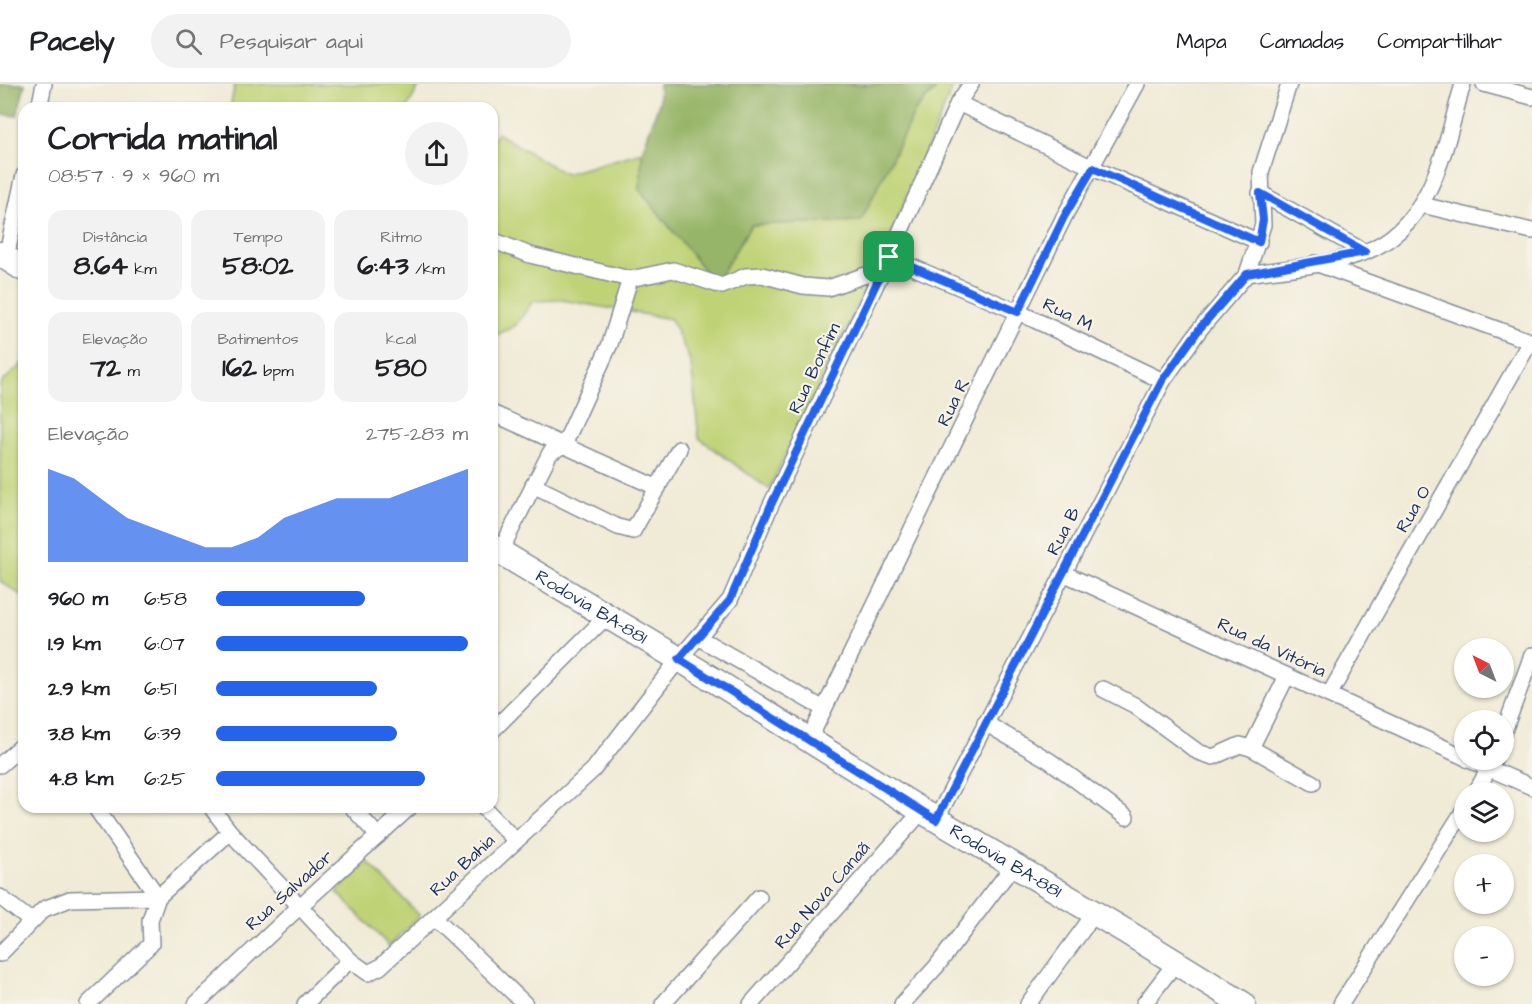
<!DOCTYPE html>
<html lang="pt">
<meta charset="utf-8">
<style>
:root{--surface:#fff;--page:#f2f2f2;--text:#202124;--muted:#757577;--line:#e0e0e0;--accent:#2563eb}
body{margin:0;font-family:"Architects Daughter",sans-serif;background:var(--page);color:var(--text);height:100vh;display:flex;flex-direction:column;font-size:22px;white-space:nowrap}
*{box-sizing:border-box;margin:0}
p{font-size:20px;color:var(--muted)}
.icon{flex:none;width:33px;height:33px;fill:none;stroke:currentColor;stroke-width:2;stroke-linecap:round;stroke-linejoin:round}
.map{position:relative;flex:1;overflow:hidden}
.side{position:absolute;left:18px;top:18px;width:480px;height:711px;display:flex;flex-direction:column;background:var(--surface);border-radius:18px;box-shadow:0 2px 4px #0004}
.side>*{flex:none}
.needle{width:39px;rotate:318deg}
.tools{position:absolute;left:1454px;top:554px;display:grid;gap:12px}
.tools a{display:grid;place-items:center;width:60px;height:60px;border-radius:50%;background:var(--surface);box-shadow:0 2px 4px #0004;font-size:30px}
.pin{position:absolute;display:grid;place-items:center;width:51px;height:51px;color:#fff;margin:-26px;border-radius:12px;box-shadow:0 3px 9px #0006}
.round{display:grid;place-items:center;flex:none;width:63px;height:63px;border-radius:32px;background:var(--page)}
.head{display:flex;align-items:center;justify-content:space-between;height:102px;padding:0 30px}
h1{font-size:33px;font-weight:700;line-height:45px}
.figures{display:grid;grid-template-columns:repeat(3,1fr);gap:9px;height:102px;padding:6px 30px}
.figures div{display:grid;align-content:center;border-radius:15px;background:var(--page);text-align:center}
.figures b{font-size:26px;font-weight:700}
.figures small{font-size:16px;font-weight:400}
.figures p{font-size:16px}
.chart{height:168px;padding:12px 30px}
.chart p{display:flex;justify-content:space-between}
.chart svg{width:100%;height:108px;margin-top:6px;fill:var(--accent);opacity:.7}
ul{padding:0 30px;list-style:none;font-size:20px}
li{display:grid;grid-template-columns:96px 72px 1fr;align-items:center;height:45px}
li i{height:15px;border-radius:8px;background:var(--accent)}
header{display:flex;align-items:center;gap:36px;box-sizing:border-box;height:84px;padding:0 30px;background:var(--surface);border-bottom:2px solid var(--line)}
header strong{font-size:28px}
nav{display:flex;gap:33px;margin-inline-start:auto;font-size:21px}
.search{width:420px;height:54px;background:var(--page);display:flex;align-items:center;gap:15px;box-sizing:border-box;padding:0 21px;border-radius:33px;color:var(--muted);font-size:22px}
.map>svg:first-child{display:block}
</style>
<header>
<strong>Pacely</strong>
<div class="search"><svg class="icon" aria-label="search" viewBox="0 0 24 24"><circle cx="10" cy="10" r="6"/><path d="M15 15l6 6"/></svg>Pesquisar aqui</div>
<nav><a>Mapa</a><a>Camadas</a><a>Compartilhar</a></nav>
</header>
<div class="map">
<svg width="1532" height="920" viewBox="0 0 1532 920">
<rect width="100%" height="100%" fill="#f7f3e8"/>
<filter id="ink" filterUnits="userSpaceOnUse"><feTurbulence type="fractalNoise" baseFrequency=".0167" numOctaves="2"/><feDisplacementMap in="SourceGraphic" scale="12" xChannelSelector="R" yChannelSelector="G"/><feConvolveMatrix kernelMatrix="1 2 1 2 8 2 1 2 1" color-interpolation-filters="sRGB"/></filter>
<filter id="wash" filterUnits="userSpaceOnUse"><feTurbulence type="fractalNoise" baseFrequency=".008" numOctaves="4" result="noise"/><feDisplacementMap in="SourceGraphic" scale="24" xChannelSelector="R" yChannelSelector="G"/><feGaussianBlur stdDeviation="1.35" result="paint"/><feColorMatrix in="noise" values="0 0 0 0 0 0 0 0 0 0 0 0 0 0 0 0 0 1.4 0 .05"/><feComposite in="paint" operator="in"/></filter>
<g filter="url(#wash)">
<rect width="100%" height="100%" fill="#f0ebd6"/>
<g fill="#bfd376" stroke="#6d816a" stroke-width="1.5">
<path d="M 235,0 L 420,0 L 407,24 L 230,24 Z"/>
<path d="M 941,0 L 954,0 L 889,156 L 769,405 L 699,354 L 691,279 L 671,235 L 562,216 L 533,217 L 515,242 L 492,253 L 492,59 L 497,49 L 565,90 L 642,68 L 640,106 L 751,141 L 861,136 L 916,25 Z"/>
<path d="M 24,278 L 24,513 L 0,497 L 0,300 Z"/>
<path d="M 368,778 L 420,832 L 389,862 L 337,808 Z"/>
</g>
<g fill="#97b567" stroke="#597262" stroke-width="1.5">
<path d="M 0,0 L 25,0 L 17,32 L 0,30 Z"/>
<path d="M 659,0 L 941,0 L 916,25 L 861,137 L 751,141 L 715,200 L 640,106 L 642,68 L 659,19 Z"/>
</g>
</g>
<g filter="url(#ink)">
<g fill="none" stroke-linecap="round" stroke-linejoin="round">
<defs>
<g id="minor">
<path d="M 1484,0 L 1532,13"/>
<path d="M 958,19 L 1093,84 L 1259,158"/>
<path d="M 39,24 L 44,0"/>
<path d="M 1260,109 L 1365,168"/>
<path d="M 1422,121 L 1532,147"/>
<path d="M 492,156 L 530,171 L 630,195 L 673,186 L 722,202 L 746,192 L 762,191 L 803,202 L 828,204 L 880,186"/>
<path d="M 889,173 L 1018,228 L 1163,297"/>
<path d="M 6,174 L 24,91"/>
<path d="M 1315,179 L 1532,258"/>
<path d="M 1247,190 C 1285,184 1329,182 1365,168 C 1433,142 1445,61 1463,0"/>
<path d="M 492,329 L 658,404"/>
<path d="M 533,401 L 618,443 L 633,447 L 679,365"/>
<path d="M 500,468 L 550,369 L 564,361 L 610,260 L 630,195"/>
<path d="M 1063,489 L 1464,673"/>
<path d="M 699,554 L 824,625"/>
<path d="M 1103,605 L 1134,621 L 1198,668 L 1213,673 L 1240,661 L 1251,664 L 1313,699"/>
<path d="M 1329,611 L 1530,258"/>
<path d="M 985,639 L 1050,677 L 1126,733"/>
<path d="M 492,647 L 608,531"/>
<path d="M 1503,650 L 1532,571"/>
<path d="M 809,656 L 1064,133 L 1137,0"/>
<path d="M 1251,664 L 1287,592"/>
<path d="M 1467,675 L 1532,703"/>
<path d="M 0,681 L 24,660"/>
<path d="M 1476,708 L 1494,675"/>
<path d="M 211,723 L 230,748 L 350,876"/>
<path d="M 352,723 L 378,752"/>
<path d="M 483,723 L 516,757"/>
<path d="M 936,736 L 1163,297 L 1200,245 L 1247,190 L 1263,141 L 1261,88 L 1289,0"/>
<path d="M 0,813 L 31,837"/>
<path d="M 434,833 L 525,920"/>
<path d="M 0,870 L 44,825 L 70,815 L 158,813 L 230,748"/>
<path d="M 88,920 L 151,860 L 150,836 L 158,813 L 95,723"/>
<path d="M 196,920 L 299,823 L 410,723"/>
<path d="M 305,920 L 350,876 L 368,889 L 380,883 L 593,686 L 679,575 L 730,516 L 770,423 L 889,173 L 958,19 L 971,0"/>
<path d="M 663,920 L 759,813"/>
<path d="M 751,920 L 922,727"/>
<path d="M 902,920 L 936,883 L 1013,782"/>
<path d="M 1028,920 L 1095,829"/>
<path d="M 1144,920 L 1176,878"/>
<path d="M 1341,920 L 1464,726"/>
</g>
<g id="primary">
<path d="M 0,170 L 24,185"/>
<path id="s1" d="M 492,463 L 714,596 L 922,727 L 1125,847 L 1243,920"/>
</g>
</defs>
<use href="#minor" stroke="#868d9a" stroke-width="18"/>
<use href="#primary" stroke="#868d9a" stroke-width="27"/>
<use href="#minor" stroke="#fff" stroke-width="15"/>
<use href="#primary" stroke="#fff" stroke-width="24"/>
</g>
</g>
<g fill="none" stroke-linecap="round" stroke-linejoin="round" filter="url(#ink)">
<defs>
<path id="route" d="M 1093,84 L 1259,158 L 1263,136 L 1260,109 L 1365,168 L 1247,190 L 1200,244 L 1162,297 L 936,736 L 679,575 L 730,516 L 770,423 L 889,173 L 1018,228 L 1064,133 Z"/>
</defs>
<use href="#route" stroke="#fff" stroke-width="12"/>
<use href="#route" stroke="#2563eb" stroke-width="8"/>
</g>
<g text-anchor="middle" stroke-width="4.5" stroke-linejoin="round" paint-order="stroke">
<g font-size="18" fill="#1b2f5e" stroke="#f7f3e8">
<text transform="translate(1068 230) rotate(26)" y="6">Rua M</text>
<text transform="translate(814 284) rotate(-65)" y="6">Rua Bonfim</text>
<text transform="translate(953 318) rotate(-64)" y="6">Rua R</text>
<text transform="translate(1413 425) rotate(-60)" y="6">Rua O</text>
<text transform="translate(1063 447) rotate(-63)" y="6">Rua B</text>
<text dy="6" stroke="none"><textPath href="#s1" startOffset="116">Rodovia BA-881</textPath></text>
<text transform="translate(1272 563) rotate(25)" y="6">Rua da Vitória</text>
<text dy="6" stroke="none"><textPath href="#s1" startOffset="602">Rodovia BA-881</textPath></text>
<text transform="translate(462 781) rotate(-43)" y="6">Rua Bahia</text>
<text transform="translate(289 806) rotate(-42)" y="6">Rua Salvador</text>
<text transform="translate(822 811) rotate(-49)" y="6">Rua Nova Canaã</text>
</g>
</g>
</svg>
<div class="tools">
<a><svg class="needle" viewBox="-14 -14 28 28"><path d="M0-13l5 13h-10z" fill="#e53935"/><path d="M0 13l5-13h-10z" fill="#757577"/></svg></a>
<a><svg class="icon" aria-label="locate" viewBox="0 0 24 24"><circle cx="12" cy="12" r="6"/><path d="M12 2v4M12 18v4M2 12h4M18 12h4"/></svg></a>
<a><svg class="icon" aria-label="layers" viewBox="0 0 24 24"><path d="M12 4l9 5-9 5-9-5zM3 14l9 5 9-5"/></svg></a>
<a>+</a>
<a>−</a>
</div>
<div class="pin" style="left:889px;top:173px;background:#1e9e55"><svg class="icon" aria-label="arrive" viewBox="0 0 24 24"><path d="M6 21V4h12l-3 4 3 4H6"/></svg></div>
<section class="side">
<div class="head"><div><h1>Corrida matinal</h1><p>08:57 · 9 × 960 m</p></div><a class="round"><svg class="icon" aria-label="share" viewBox="0 0 24 24"><path d="M12 15V3M7 8l5-5 5 5M5 13v7h14v-7"/></svg></a></div>
<div class="figures">
<div><p>Distância</p><b>8.64<small> km</small></b></div>
<div><p>Tempo</p><b>58:02</b></div>
<div><p>Ritmo</p><b>6:43<small> /km</small></b></div>
</div>
<div class="figures">
<div><p>Elevação</p><b>72<small> m</small></b></div>
<div><p>Batimentos</p><b>162<small> bpm</small></b></div>
<div><p>kcal</p><b>580</b></div>
</div>
<div class="chart"><p><span>Elevação</span>275–283 m</p>
<svg viewBox="0 0 160 44" preserveAspectRatio="none"><path d="M0 44V6L10 10L20 18L30 26L40 30L50 34L60 38L70 38L80 34L90 26L100 22L110 18L120 18L130 18L140 14L150 10L160 6V44z"/></svg>
</div>
<ul>
<li><b>960 m</b>6:58<i style="width:59%"></i></li>
<li><b>1.9 km</b>6:07<i style="width:100%"></i></li>
<li><b>2.9 km</b>6:51<i style="width:64%"></i></li>
<li><b>3.8 km</b>6:39<i style="width:72%"></i></li>
<li><b>4.8 km</b>6:25<i style="width:83%"></i></li>
</ul>
</section>
</div>
